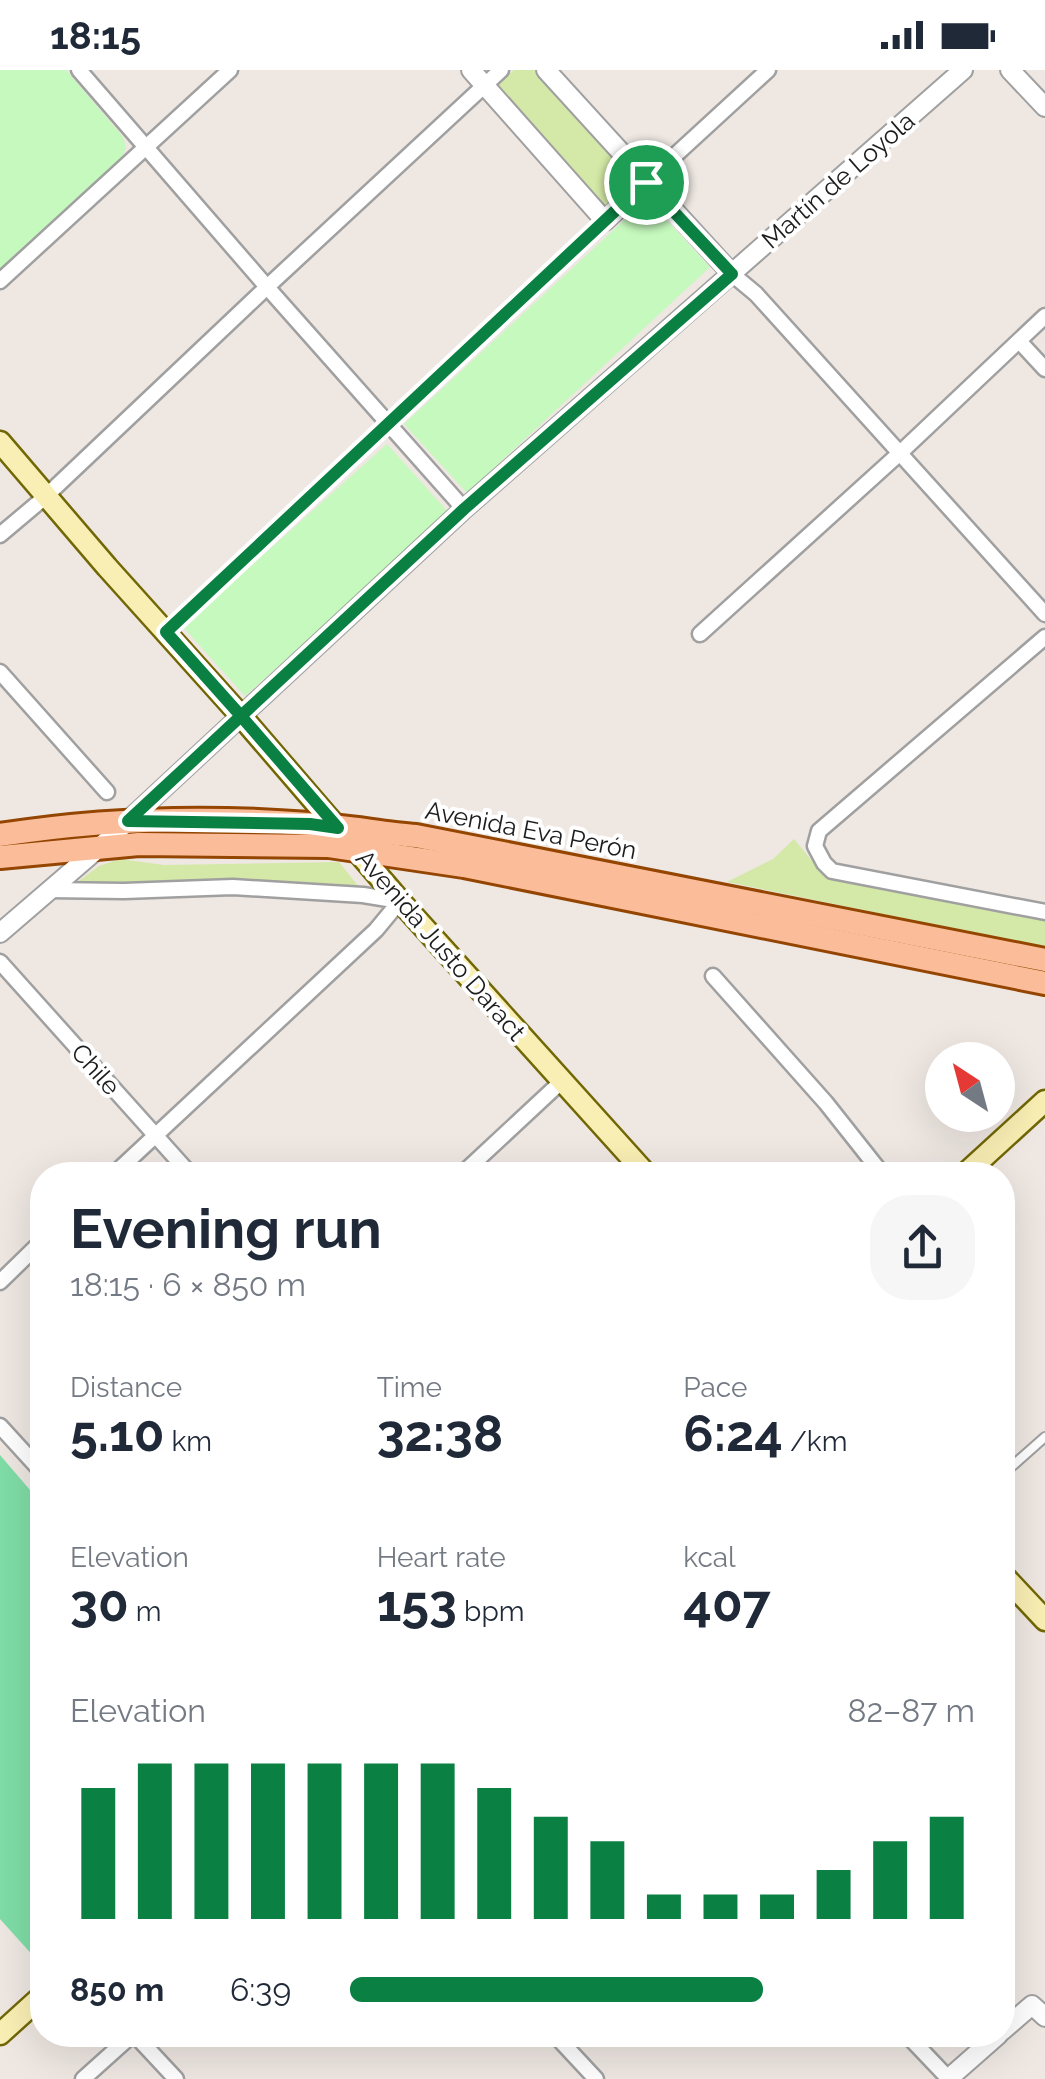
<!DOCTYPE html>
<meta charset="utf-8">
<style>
:root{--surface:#fff;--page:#f6f6f7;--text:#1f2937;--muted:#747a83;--accent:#0b8043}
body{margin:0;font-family:Raleway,sans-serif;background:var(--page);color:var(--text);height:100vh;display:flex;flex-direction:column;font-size:38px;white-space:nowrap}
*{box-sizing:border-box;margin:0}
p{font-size:32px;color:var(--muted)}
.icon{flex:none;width:55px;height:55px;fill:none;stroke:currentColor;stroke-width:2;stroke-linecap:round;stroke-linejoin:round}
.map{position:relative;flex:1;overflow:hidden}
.panel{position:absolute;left:30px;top:1092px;width:985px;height:885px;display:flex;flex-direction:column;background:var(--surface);border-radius:40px;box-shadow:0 10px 40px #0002}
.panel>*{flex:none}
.needle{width:65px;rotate:324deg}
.fabs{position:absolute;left:925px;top:972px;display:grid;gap:20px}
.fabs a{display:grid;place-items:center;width:90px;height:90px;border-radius:50%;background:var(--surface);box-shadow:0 10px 40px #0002;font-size:50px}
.pin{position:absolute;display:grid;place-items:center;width:85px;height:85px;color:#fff;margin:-42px;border:5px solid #fff;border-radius:50%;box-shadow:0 2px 10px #0007}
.round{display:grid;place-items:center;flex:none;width:105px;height:105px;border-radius:40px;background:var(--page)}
.overview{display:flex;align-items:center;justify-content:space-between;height:170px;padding:0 40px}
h1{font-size:55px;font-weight:700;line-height:75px}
.figures{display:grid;grid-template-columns:repeat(3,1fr);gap:15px;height:170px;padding:10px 40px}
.figures div{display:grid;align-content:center}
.figures b{font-size:50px;font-weight:700}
.figures small{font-size:28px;font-weight:400}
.figures p{font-size:28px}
.chart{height:280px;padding:20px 40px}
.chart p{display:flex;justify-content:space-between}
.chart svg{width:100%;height:180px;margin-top:10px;stroke:var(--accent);stroke-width:6}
ul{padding:0 40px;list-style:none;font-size:32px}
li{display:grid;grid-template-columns:160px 120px 1fr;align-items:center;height:75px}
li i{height:25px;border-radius:12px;background:var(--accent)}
.status{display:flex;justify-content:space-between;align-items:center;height:70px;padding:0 50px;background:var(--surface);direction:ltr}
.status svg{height:28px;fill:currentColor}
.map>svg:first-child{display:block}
</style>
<div class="status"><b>18:15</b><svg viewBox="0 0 49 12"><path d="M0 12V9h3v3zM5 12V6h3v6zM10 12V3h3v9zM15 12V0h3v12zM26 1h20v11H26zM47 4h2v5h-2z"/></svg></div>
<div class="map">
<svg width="1045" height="2009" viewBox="0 0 1045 2009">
<rect width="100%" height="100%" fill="#eee7e2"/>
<g fill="#d4e9a7">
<path d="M 514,0 L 536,0 L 635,113 L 605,139 L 496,15 Z"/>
<path d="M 794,769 L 822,803 L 1045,847 L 1045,877 L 727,812 L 773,789 Z"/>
<path d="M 120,789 L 164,795 L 339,792 L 359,817 L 246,810 L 76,813 L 99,796 Z"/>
</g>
<g fill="#c5f9bd">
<path d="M 0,0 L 66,0 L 123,67 L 126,77 L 122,88 L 0,199 Z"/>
<path d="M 647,129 L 710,197 L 467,423 L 404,354 Z"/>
<path d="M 387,374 L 449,443 L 245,626 L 183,557 Z"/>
</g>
<path fill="#7fdda6" d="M 0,1385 L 42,1434 L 42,1883 L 36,1889 L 0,1849 Z"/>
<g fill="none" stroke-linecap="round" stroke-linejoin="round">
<defs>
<path id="service" d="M 1002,1405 L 1045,1367"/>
<g id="minor">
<path d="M 79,0 L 267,217 L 464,439"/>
<path d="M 646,112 L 768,0"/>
<path d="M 732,204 L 756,224 L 1045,544"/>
<path d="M 0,211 L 230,0"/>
<path d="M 1019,271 L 1045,299"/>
<path d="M 0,465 L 45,427 L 267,217 L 501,0"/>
<path d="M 166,562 L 605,151"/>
<path d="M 700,564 L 901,382 L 1045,246"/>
<path d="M 1045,567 L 819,761 L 815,776 L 824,793 L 832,801 L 1045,842"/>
<path d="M 0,602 L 107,722"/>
<path d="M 48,820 L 124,821 L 233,817 L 363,825 L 400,831 L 376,860 L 113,1105"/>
<path d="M 0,892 L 191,1105"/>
<path d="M 713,906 L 826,1033 L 883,1105"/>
<path d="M 461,1105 L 562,1011"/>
<path d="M 0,1212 L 42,1171"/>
<path d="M 0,1356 L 42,1402"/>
<path d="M 135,1965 L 176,2009"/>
<path d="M 555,1965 L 596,2009"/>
<path d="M 907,1965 L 949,2009"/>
<path d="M 83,2009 L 132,1965"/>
</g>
<g id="tertiary">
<path d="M 471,0 L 605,151 L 646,112"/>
<path d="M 546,0 L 732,204"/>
<path d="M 1010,0 L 1045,37"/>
<path d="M 0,863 L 101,776 L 464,439 L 963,0"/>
<path d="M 1002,1961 L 1032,1935 L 1045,1947"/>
<path d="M 948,2009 L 998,1965"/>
</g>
<g id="secondary">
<path d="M 0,372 L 107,497 L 241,646 L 400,831 L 647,1105"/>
<path d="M 964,1105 L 1045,1031"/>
<path d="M 1002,1504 L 1045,1550"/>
<path d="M 0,1964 L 42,1926"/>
</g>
<g id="primary">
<path d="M 0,765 C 101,749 207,746 309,754 C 345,756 381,763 416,766 L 1045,890"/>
<path d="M 0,787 L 139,774 L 329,776 L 464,796 L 1045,913"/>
</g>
</defs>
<use href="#service" stroke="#a0a0a0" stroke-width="12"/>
<use href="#minor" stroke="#a0a0a0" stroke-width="19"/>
<use href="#tertiary" stroke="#a0a0a0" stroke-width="22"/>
<use href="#secondary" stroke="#726705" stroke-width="25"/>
<use href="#primary" stroke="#944500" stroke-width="28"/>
<use href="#service" stroke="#fff" stroke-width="8"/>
<use href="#minor" stroke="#fff" stroke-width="14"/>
<use href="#tertiary" stroke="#fff" stroke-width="18"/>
<use href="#secondary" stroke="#f9efb4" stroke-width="20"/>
<use href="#primary" stroke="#fbbd99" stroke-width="22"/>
</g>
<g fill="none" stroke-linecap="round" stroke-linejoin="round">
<defs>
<path id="route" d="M 646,112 L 166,562 L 241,646 L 128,751 L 310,754 L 338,758 L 241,646 L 464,439 L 732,204 L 646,112"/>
</defs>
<use href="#route" stroke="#fff" stroke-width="20"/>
<use href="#route" stroke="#0b8043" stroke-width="12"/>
</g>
<g text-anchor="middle" stroke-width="8" stroke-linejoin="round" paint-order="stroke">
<g font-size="25" fill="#1c1c1c" stroke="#fff">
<text transform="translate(838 110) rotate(-41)" y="9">Martín de Loyola</text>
<text transform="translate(531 760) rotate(11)" y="9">Avenida Eva Perón</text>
<text transform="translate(441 875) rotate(49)" y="9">Avenida Justo Daract</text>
<text transform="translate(96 999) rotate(48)" y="9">Chile</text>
</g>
</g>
</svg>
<div class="fabs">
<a><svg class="needle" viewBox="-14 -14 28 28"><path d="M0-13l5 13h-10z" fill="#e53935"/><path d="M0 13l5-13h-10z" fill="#747a83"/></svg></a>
</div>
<div class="pin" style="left:646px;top:112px;background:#1e9e55"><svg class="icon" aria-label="arrive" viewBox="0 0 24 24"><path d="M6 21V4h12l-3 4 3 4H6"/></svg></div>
<section class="panel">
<div class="overview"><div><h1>Evening run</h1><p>18:15 · 6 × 850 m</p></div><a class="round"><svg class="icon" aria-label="share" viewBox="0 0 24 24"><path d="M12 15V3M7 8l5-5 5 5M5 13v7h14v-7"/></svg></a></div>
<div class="figures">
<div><p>Distance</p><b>5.10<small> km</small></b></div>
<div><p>Time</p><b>32:38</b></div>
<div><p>Pace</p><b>6:24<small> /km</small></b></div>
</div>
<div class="figures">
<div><p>Elevation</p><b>30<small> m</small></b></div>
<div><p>Heart rate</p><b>153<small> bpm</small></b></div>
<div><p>kcal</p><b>407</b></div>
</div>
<div class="chart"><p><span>Elevation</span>82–87 m</p>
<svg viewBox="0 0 160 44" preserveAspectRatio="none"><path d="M5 44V12M15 44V6M25 44V6M35 44V6M45 44V6M55 44V6M65 44V6M75 44V12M85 44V19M95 44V25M105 44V38M115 44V38M125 44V38M135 44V32M145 44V25M155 44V19"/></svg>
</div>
<ul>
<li><b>850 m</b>6:39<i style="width:66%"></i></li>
</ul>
</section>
</div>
